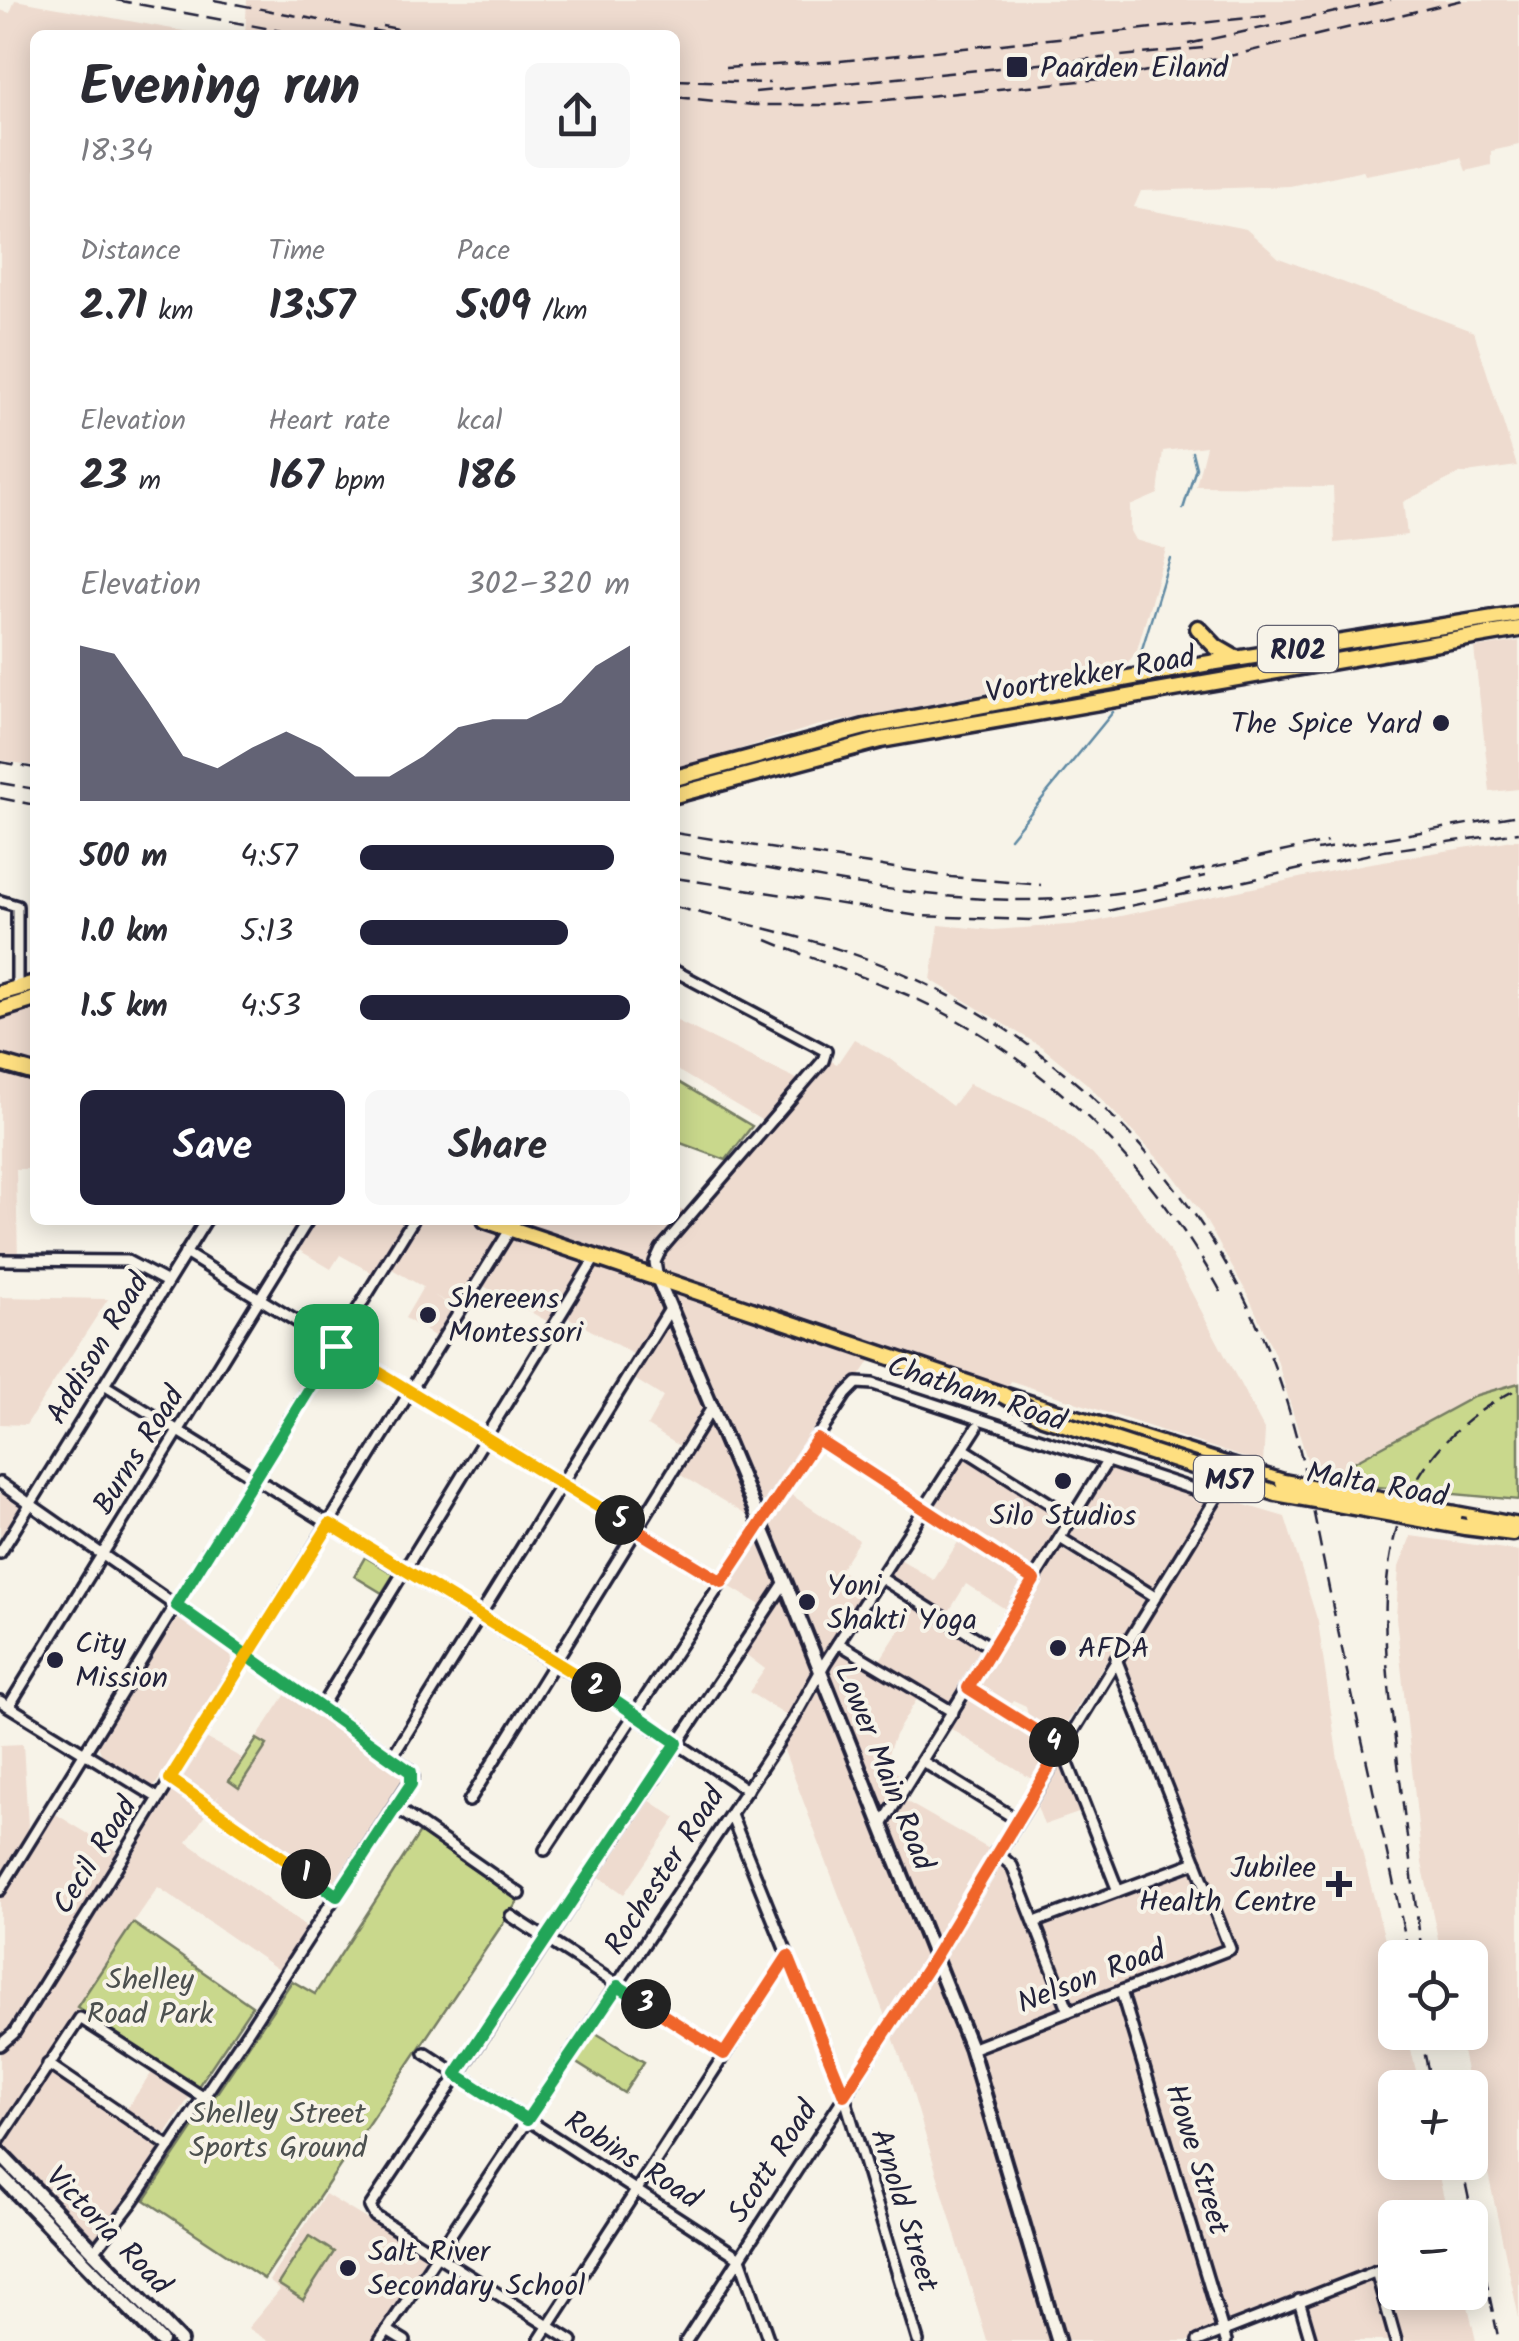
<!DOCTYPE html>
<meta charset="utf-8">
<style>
:root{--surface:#fff;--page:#f7f7f7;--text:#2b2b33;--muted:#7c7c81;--accent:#22223b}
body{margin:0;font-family:Kalam,sans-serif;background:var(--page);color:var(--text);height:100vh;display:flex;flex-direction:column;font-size:38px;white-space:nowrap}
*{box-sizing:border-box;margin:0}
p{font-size:32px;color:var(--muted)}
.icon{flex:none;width:55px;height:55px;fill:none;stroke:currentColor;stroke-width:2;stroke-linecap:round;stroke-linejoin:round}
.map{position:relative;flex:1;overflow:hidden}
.panel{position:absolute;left:30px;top:30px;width:650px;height:1195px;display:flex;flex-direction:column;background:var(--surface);border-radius:15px;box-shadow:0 5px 25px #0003}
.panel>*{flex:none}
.buttons{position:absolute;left:1378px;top:1940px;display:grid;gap:20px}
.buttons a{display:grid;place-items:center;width:110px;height:110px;border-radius:15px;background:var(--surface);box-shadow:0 5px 25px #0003;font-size:50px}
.pin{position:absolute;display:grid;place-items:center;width:85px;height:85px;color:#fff;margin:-42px;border-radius:20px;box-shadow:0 5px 15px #0006}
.km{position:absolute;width:50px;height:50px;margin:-25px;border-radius:50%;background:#222;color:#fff;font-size:28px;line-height:50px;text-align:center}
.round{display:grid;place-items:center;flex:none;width:105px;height:105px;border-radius:15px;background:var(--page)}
.headline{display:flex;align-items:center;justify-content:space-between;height:170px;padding:0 50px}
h1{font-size:55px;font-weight:800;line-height:75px}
.figures{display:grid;grid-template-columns:repeat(3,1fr);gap:15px;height:170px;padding:10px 50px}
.figures div{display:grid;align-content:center}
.figures b{font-size:42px;font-weight:800}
.figures small{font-size:28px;font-weight:400}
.figures p{font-size:28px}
.chart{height:280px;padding:20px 50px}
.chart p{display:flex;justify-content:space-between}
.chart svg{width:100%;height:180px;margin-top:10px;fill:var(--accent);opacity:.7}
.button{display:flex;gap:20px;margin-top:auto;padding:20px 50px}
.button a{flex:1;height:115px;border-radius:15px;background:var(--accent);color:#fff;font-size:40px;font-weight:800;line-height:115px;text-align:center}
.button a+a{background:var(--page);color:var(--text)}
ul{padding:0 50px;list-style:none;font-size:32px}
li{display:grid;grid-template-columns:160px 120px 1fr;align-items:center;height:75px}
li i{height:25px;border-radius:12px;background:var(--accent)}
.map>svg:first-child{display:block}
</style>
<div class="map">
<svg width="1519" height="2341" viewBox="0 0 1519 2341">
<rect width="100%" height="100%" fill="#f7f3e8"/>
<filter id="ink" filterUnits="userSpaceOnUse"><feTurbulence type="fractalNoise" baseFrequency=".01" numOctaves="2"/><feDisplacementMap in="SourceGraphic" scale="20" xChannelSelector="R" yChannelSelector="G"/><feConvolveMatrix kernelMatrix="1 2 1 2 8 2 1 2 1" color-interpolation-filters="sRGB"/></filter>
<g filter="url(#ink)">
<g fill="#eedbcf" fill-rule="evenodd">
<path d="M 15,0 L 205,35 L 35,35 L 35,766 L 0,760 L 0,10 L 10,13 Z"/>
<path d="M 247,0 L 1519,0 L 1519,145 L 1491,151 L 1491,165 L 1466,171 L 1461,158 L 1365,175 L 1363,170 L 1290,186 L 1141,191 L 1134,207 L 1246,229 L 1279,258 L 1474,332 L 1517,466 L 1459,474 L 1403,502 L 1407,535 L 1335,543 L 1333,487 L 1196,486 L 1206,446 L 1163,451 L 1158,494 L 1130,506 L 1130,531 L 1135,540 L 1166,549 L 1137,650 L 1126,666 L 816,726 L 675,769 L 675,35 L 245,35 Z"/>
<path d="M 1519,641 L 1519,789 L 1490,792 L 1474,648 Z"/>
<path d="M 1519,839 L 1519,1383 L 1477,1395 L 1350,1463 L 1344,1484 L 1312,1476 L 1277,1360 L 1248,1295 L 1201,1212 L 1171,1172 L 1086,1083 L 1042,1047 L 931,980 L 939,925 L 993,930 L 1083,924 L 1365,864 Z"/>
<path d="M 35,999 L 35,1169 L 16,1169 L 18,1260 L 0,1260 L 0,1010 Z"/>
<path d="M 675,1020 L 805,1083 L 825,1058 L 837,1064 L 854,1039 L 892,1060 L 952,1106 L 969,1084 L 1013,1103 L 1046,1118 L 1092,1154 L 1137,1205 L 1170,1252 L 1265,1431 L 1263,1464 L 1011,1381 L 1003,1395 L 876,1352 L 784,1490 L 859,1540 L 840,1570 L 873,1591 L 838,1643 L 876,1666 L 918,1602 L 881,1578 L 895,1556 L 934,1580 L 962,1536 L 925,1509 L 964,1449 L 1073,1517 L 1106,1463 L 1285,1517 L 1318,1622 L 1338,1760 L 1395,1978 L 1395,2032 L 1407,2033 L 1420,2087 L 1395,2088 L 1395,2162 L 1436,2163 L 1448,2217 L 1395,2218 L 1395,2292 L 1465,2293 L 1476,2341 L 1311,2341 L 1300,2301 L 1198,2341 L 987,2341 L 907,2074 L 780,1740 L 793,1720 L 749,1692 L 765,1669 L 740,1650 L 767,1609 L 722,1582 L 761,1524 L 674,1471 L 686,1450 L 647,1426 L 663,1397 L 628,1375 L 640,1358 L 562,1314 L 554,1325 L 478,1283 L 461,1311 L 434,1295 L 453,1308 L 436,1337 L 405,1318 L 423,1287 L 385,1265 L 378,1276 L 340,1255 L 331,1269 L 292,1246 L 299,1234 L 276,1220 L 675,1220 L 675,1208 L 693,1214 L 768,1124 L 675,1069 ZM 1061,1539 L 1154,1597 L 1116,1659 L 1196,1862 L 1035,1922 L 1003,1857 L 900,1798 L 909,1784 L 885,1761 L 895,1735 L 920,1694 L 952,1712 L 945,1725 L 1038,1783 L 1032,1793 L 1044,1825 L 1087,1810 L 1061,1746 L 968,1688 L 992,1648 L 945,1618 L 966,1584 L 1013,1614 Z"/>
<path d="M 0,1297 L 108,1299 L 26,1425 L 0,1424 Z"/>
<path d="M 0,1483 L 31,1505 L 0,1553 Z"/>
<path d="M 1411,1536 L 1519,1551 L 1519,2318 L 1458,2033 L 1470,2032 L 1470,1958 L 1442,1957 L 1422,1863 L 1396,1618 L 1399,1567 Z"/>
<path d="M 1062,1549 L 1145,1600 L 1057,1739 L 1029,1721 L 1026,1706 L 1013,1700 L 1008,1707 L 977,1688 Z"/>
<path d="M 177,1616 L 231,1655 L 233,1666 L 154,1787 L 101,1754 L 98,1745 Z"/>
<path d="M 286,1694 L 404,1779 L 334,1885 L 215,1802 L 219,1794 L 187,1842 L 313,1932 L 285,1974 L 158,1887 L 86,1992 L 77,2007 L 80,2018 L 48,2064 L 170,2147 L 95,2251 L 66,2222 L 57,2232 L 0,2175 L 0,1745 L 23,1744 L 29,1842 L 49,1810 L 123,1855 L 199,1734 L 243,1759 Z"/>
<path d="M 649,1800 L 676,1818 L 624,1894 L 598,1876 Z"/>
<path d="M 153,2071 L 190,2096 L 164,2137 L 125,2111 Z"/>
<path d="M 325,2194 L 427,2256 L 372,2341 L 268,2341 L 248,2328 L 280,2290 L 269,2281 Z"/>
</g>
<g fill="#c9d88c" stroke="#767d64" stroke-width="2.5">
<path d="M 675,1080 L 752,1126 L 726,1160 L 675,1141 Z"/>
<path d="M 1519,1383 L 1519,1500 L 1344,1484 L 1350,1464 L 1477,1395 Z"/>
<path d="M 365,1557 L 394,1574 L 382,1593 L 354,1576 Z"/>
<path d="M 257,1739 L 267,1745 L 239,1788 L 229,1781 Z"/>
<path d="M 420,1832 L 518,1901 L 264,2279 L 145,2200 L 292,1981 L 315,1994 Z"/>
<path d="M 133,1923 L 252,2006 L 197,2088 L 77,2007 Z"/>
<path d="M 594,2032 L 644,2062 L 624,2093 L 575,2062 Z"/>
<path d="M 309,2236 L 334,2252 L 303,2300 L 278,2284 Z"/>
</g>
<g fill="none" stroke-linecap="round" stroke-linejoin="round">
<g stroke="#5f89a3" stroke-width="2.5">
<path d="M 1183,509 L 1196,468 L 1192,452"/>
<path d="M 1138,662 L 1170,558"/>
<path d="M 1010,838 L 1113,712"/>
</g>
<defs>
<g id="minor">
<path d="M 0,901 L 17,906 L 17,989"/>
<path d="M 185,1253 L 722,1582"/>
<path d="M 0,1260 L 127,1261 L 167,1282"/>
<path d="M 658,1279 L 655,1262 L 661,1249 L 823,1061 L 826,1051 L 675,971"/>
<path d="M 104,1385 L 636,1713"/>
<path d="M 817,1439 L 1034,1580"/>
<path d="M 964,1449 L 1073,1518"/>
<path d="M 0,1483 L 409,1769 L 413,1777 L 248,2031 L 134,2200 L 93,2253"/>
<path d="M 1060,1538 L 1155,1597"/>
<path d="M 0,1553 L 206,1220"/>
<path d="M 881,1578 L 992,1648"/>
<path d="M 838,1643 L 953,1712"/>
<path d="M 968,1688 L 1061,1746"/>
<path d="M 0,1701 L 158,1798"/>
<path d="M 9,1706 L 308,1220"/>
<path d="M 321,1707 L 595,1258"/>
<path d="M 635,1715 L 747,1790"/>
<path d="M 1061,1746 L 1118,1891"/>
<path d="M 392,1757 L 670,1309"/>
<path d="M 922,1761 L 1016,1819"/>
<path d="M 170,1779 L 337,1896"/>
<path d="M 469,1801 L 713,1406"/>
<path d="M 395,1807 L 520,1894"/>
<path d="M 731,1815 L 844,2095 L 918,2341"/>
<path d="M 882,1825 L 1106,1463"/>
<path d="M 545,1850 L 846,1394 L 857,1383 L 873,1384 L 1217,1497 L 934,1958 L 686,2341"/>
<path d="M 996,1852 L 1012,1866 L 1069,2011"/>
<path d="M 0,1890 L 413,1220"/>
<path d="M 511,1916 L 724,2054"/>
<path d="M 1035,1922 L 1196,1862"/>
<path d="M 1121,1991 L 1226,2341"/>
<path d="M 0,2045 L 14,2033 L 516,1220"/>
<path d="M 971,2049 L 1230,1949 L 1116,1659"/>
<path d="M 425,2053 L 740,2258 L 769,2341"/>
<path d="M 48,2064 L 170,2147"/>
<path d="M 0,2139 L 80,2018 L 203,2097"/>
<path d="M 1376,2271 L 1396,2341"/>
<path d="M 1299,2300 L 1311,2341"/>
<path d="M 387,2330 L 405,2341"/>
<path d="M 380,2341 L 793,1720 L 825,1663 L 977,1427"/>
<path d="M 539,2341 L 788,1956"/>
<path d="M 572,2341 L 375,2216 L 370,2207 L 785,1582"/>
<path d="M 1198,2341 L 1395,2264"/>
</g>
<path id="tertiary" d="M 658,1279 L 785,1582 L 971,2049 L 1058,2341"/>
<g id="secondary">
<path d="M 0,2154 L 180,2341"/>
<path d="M 0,2175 L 161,2341"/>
</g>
<g id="primary">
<path d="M 1198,628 L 1216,647 L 1235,658"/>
<path d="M 675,778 L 865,727 L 1204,664 L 1519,614"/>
<path d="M 675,795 L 881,740 L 1519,629"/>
<path d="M 0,993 L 35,983"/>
<path d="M 0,1010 L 35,999"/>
<path d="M 0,1063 L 35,1073"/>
<path d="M 485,1220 L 1003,1395 L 1283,1482"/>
<path d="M 1455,1514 L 1519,1526"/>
<path d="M 1465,1527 L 1513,1533"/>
</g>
</defs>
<use href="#minor" stroke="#22223b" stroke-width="16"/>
<use href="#tertiary" stroke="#22223b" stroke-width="19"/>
<use href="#secondary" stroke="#22223b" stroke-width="20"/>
<use href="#primary" stroke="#22223b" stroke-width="21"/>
<use href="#minor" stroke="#f7f3e8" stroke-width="9"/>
<use href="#tertiary" stroke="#f7f3e8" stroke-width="11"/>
<use href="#secondary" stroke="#f7f3e8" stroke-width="12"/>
<use href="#primary" stroke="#fedf80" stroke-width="14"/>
<g stroke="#22223b" stroke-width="2.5" stroke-dasharray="15 8" stroke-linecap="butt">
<path d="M 116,0 L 303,35"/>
<path d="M 214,0 L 397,35"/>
<path d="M 382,26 L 430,35"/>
<path d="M 1188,44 L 1391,0"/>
<path d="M 725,68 L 840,61 L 1267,16"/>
<path d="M 675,80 L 770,83"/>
<path d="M 755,92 L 1203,48"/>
<path d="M 675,97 L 754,105 L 836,105 L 1110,78 L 1234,55 L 1463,0"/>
<path d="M 0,762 L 35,768"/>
<path d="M 0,783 L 35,789"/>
<path d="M 0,798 L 35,805"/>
<path d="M 675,833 L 951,877 L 1041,885"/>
<path d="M 1317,850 L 1519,815"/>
<path d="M 675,852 C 801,873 933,906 1061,899 C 1109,896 1158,887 1205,876"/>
<path d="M 1190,872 L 1327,842"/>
<path d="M 675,878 L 918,916 L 1029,920 L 1107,911 L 1384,851 L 1519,832"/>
<path d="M 675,907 C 751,925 828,941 900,972 C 1076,1048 1217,1200 1280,1382 C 1306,1458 1318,1539 1335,1617 C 1360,1731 1385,1844 1410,1958"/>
<path d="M 767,940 C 814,960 863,976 910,996 C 1044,1057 1150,1164 1221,1292"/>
<path d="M 1422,1953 C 1413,1887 1405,1821 1397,1755 C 1378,1608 1363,1467 1519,1388"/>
<path d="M 1420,2032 L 1432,2088"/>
<path d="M 1461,2162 L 1499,2341"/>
</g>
<defs>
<g id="primary-bridge">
<path d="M 1003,1395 L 1043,1417 L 1276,1493 L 1465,1527"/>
<path d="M 1283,1482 L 1455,1514"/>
</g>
</defs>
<use href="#primary-bridge" stroke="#22223b" stroke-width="21" stroke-linecap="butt"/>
<use href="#primary-bridge" stroke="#fedf80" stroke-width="14"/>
</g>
</g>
<g fill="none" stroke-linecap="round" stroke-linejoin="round" filter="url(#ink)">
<defs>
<path id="split-1" d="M 306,1874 L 337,1896 L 411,1784 L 411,1772 L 176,1605 L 336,1346"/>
<path id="split-2" d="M 306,1874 L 170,1779 L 330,1524 L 596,1687"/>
<path id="split-3" d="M 596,1687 L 677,1743 L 456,2074 L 527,2120 L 618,1986 L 646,2004"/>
<path id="split-4" d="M 646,2004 L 724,2054 L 788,1956 L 844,2095 L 934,1958 L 1054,1759 L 1061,1746 L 1054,1742"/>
<path id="split-5" d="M 620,1520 L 722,1582 L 817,1439 L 1034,1580 L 968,1688 L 1054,1742"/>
<path id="split-6" d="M 336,1346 L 620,1520"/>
</defs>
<use href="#split-1" stroke="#fff" stroke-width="20"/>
<use href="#split-2" stroke="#fff" stroke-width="20"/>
<use href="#split-3" stroke="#fff" stroke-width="20"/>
<use href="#split-4" stroke="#fff" stroke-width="20"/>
<use href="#split-5" stroke="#fff" stroke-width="20"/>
<use href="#split-6" stroke="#fff" stroke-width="20"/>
<use href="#split-1" stroke="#22a559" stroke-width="12"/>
<use href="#split-2" stroke="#f5b400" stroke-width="12"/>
<use href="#split-3" stroke="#22a559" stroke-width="12"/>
<use href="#split-4" stroke="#f0652b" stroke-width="12"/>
<use href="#split-5" stroke="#f0652b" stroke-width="12"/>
<use href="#split-6" stroke="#f5b400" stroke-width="12"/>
</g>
<g fill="#22223b" stroke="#f7f3e8" stroke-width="4">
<rect x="1005" y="55" width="24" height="24" rx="5"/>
<circle cx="1441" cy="723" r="10"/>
<circle cx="428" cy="1315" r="10"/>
<circle cx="1063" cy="1481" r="10"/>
<circle cx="807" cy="1602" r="10"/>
<circle cx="1058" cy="1648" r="10"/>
<circle cx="55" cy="1660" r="10"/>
<path d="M1334 1869h10v10h10v10h-10v10h-10v-10h-10v-10h10z"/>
<circle cx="348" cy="2268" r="10"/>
</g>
<g text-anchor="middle" stroke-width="8" stroke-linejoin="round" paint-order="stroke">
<g fill="#f7f3e8" stroke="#62616f" stroke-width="2.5">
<rect x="1258" y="626" width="80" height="46" rx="8"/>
<rect x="1194" y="1456" width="70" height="46" rx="8"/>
</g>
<g font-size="28" font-weight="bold" fill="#22223b">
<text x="1298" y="659">R102</text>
<text x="1229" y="1489">M57</text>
</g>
<g font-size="30" fill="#22223b" stroke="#f7f3e8" text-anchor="start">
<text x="1040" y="77">Paarden Eiland</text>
<text x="1421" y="733" text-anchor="end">The Spice Yard</text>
<text x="448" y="1308">Shereens<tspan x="448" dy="34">Montessori</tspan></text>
<text x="1063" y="1525" text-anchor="middle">Silo Studios</text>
<text x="827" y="1595">Yoni<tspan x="827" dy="34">Shakti Yoga</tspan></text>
<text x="75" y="1653">City<tspan x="75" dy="34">Mission</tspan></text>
<text x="1078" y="1658">AFDA</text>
<text x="1316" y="1877" text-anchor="end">Jubilee<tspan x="1316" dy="34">Health Centre</tspan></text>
<text x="368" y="2261">Salt River<tspan x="368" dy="34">Secondary School</tspan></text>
</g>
<g font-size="30" fill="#22223b" stroke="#f7f3e8">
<text transform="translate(1090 674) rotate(-10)" y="10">Voortrekker Road</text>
<text transform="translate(97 1348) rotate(-59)" y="10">Addison Road</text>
<text transform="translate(977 1393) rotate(18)" y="10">Chatham Road</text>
<text transform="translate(138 1450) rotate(-58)" y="10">Burns Road</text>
<text transform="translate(1377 1484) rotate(10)" y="10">Malta Road</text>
<text transform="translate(885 1767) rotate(68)" y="10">Lower Main Road</text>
<text transform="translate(94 1855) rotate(-58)" y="10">Cecil Road</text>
<text transform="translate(664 1870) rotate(-57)" y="10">Rochester Road</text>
<text transform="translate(1091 1976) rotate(-21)" y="10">Nelson Road</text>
<text transform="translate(633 2159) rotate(33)" y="10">Robins Road</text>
<text transform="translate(1198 2159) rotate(73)" y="10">Howe Street</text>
<text transform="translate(772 2161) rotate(-57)" y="10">Scott Road</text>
<text transform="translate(905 2210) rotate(73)" y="10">Arnold Street</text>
<text transform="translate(109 2230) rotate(46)" y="10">Victoria Road</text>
</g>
<g font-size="30" fill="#4c504f" stroke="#f7f3e8">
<text x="150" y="1989">Shelley<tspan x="150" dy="34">Road Park</tspan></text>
<text x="278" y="2123">Shelley Street<tspan x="278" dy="34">Sports Ground</tspan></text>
</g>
</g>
</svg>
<div class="buttons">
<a><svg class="icon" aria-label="locate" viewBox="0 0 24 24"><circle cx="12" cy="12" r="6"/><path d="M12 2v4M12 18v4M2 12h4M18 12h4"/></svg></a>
<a>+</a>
<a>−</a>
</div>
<div class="pin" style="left:336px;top:1346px;background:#1e9e55"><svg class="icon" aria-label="arrive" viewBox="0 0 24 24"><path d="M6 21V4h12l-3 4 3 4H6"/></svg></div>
<b class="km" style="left:306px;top:1874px">1</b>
<b class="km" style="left:596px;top:1687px">2</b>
<b class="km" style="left:646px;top:2004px">3</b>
<b class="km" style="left:1054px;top:1742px">4</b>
<b class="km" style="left:620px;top:1520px">5</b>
<section class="panel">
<div class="headline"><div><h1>Evening run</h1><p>18:34</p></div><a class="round"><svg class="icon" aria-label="share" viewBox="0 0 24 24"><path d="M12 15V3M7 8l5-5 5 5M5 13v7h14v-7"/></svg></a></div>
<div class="figures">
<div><p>Distance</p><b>2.71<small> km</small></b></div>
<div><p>Time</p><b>13:57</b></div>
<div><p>Pace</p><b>5:09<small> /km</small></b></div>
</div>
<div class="figures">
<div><p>Elevation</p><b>23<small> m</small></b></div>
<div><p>Heart rate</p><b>167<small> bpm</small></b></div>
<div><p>kcal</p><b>186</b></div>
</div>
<div class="chart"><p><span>Elevation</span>302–320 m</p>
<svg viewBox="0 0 160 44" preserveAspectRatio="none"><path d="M0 44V6L10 8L20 20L30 33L40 36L50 31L60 27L70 31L80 38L90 38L100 33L110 26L120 24L130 24L140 20L150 11L160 6V44z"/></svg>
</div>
<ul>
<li><b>500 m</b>4:57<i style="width:94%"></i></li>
<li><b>1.0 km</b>5:13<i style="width:77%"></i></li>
<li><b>1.5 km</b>4:53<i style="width:100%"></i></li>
</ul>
<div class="button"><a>Save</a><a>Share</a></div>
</section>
</div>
